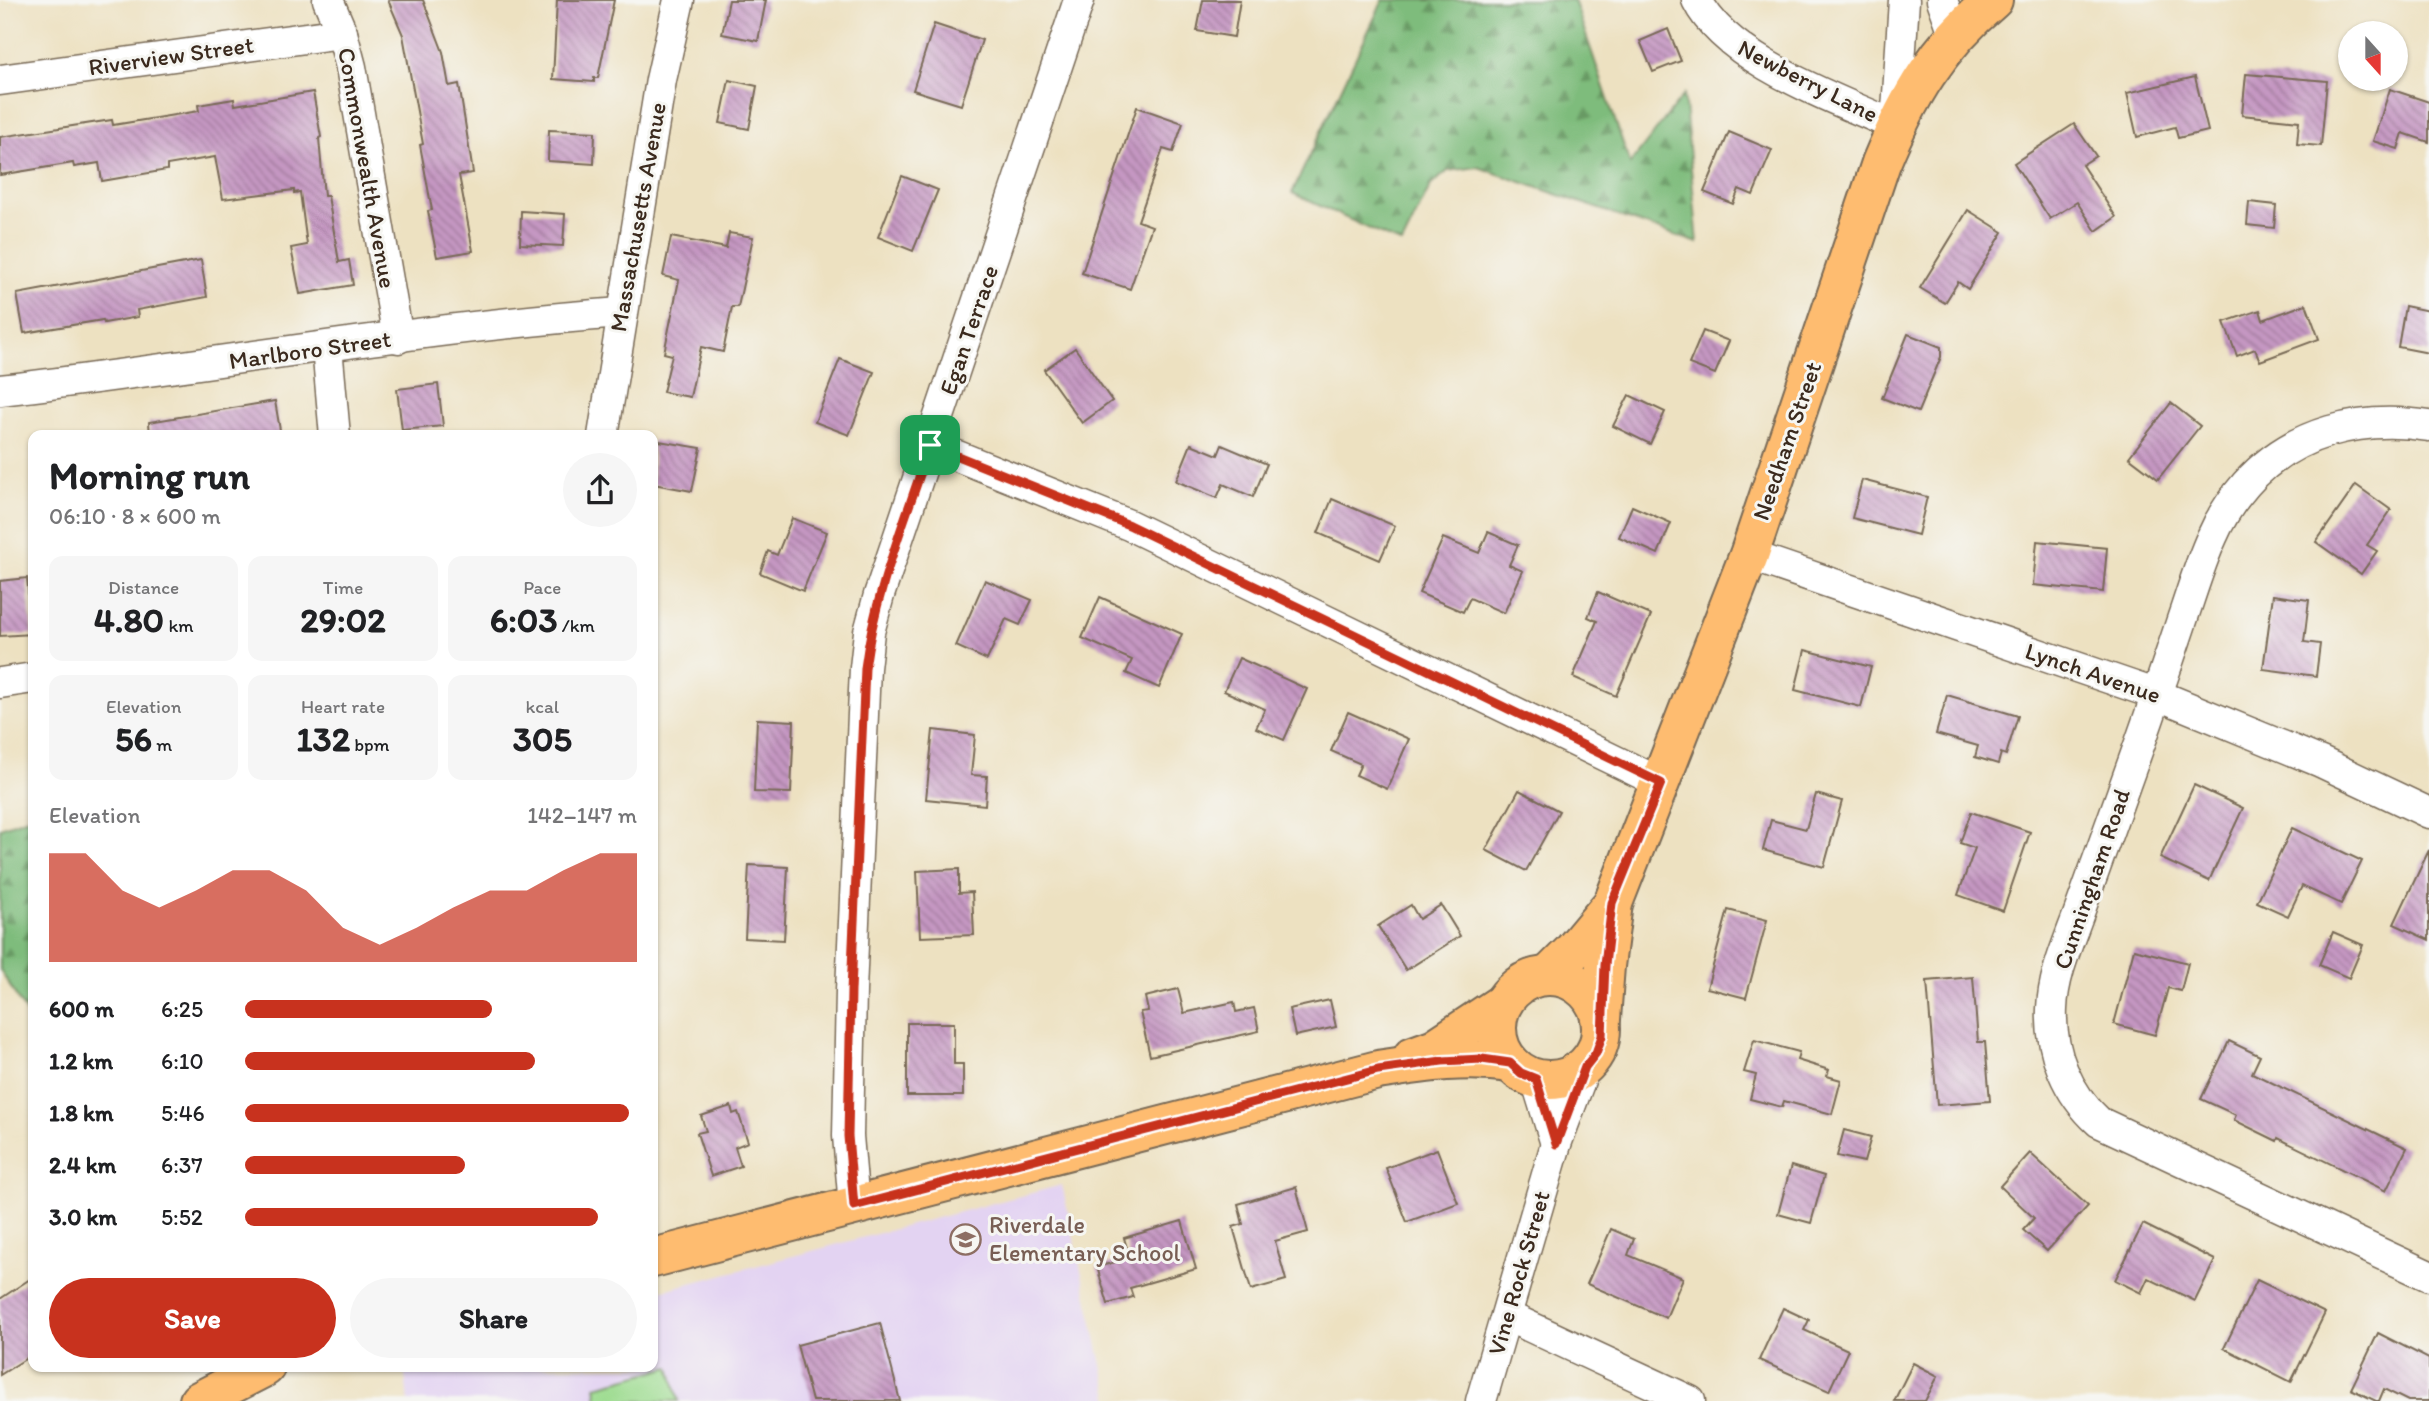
<!DOCTYPE html>
<meta charset="utf-8">
<style>
:root{--surface:#fff;--page:#f6f6f6;--text:#202124;--muted:#757577;--accent:#c8321e}
body{margin:0;font-family:Itim,sans-serif;background:var(--page);color:var(--text);height:100vh;display:flex;flex-direction:column;font-size:26px;white-space:nowrap}
*{box-sizing:border-box;margin:0}
p{font-size:23px;color:var(--muted)}
.icon{flex:none;width:38px;height:38px;fill:none;stroke:currentColor;stroke-width:2;stroke-linecap:round;stroke-linejoin:round}
.map{position:relative;flex:1;overflow:hidden}
.sheet{position:absolute;left:28px;top:430px;width:630px;height:942px;display:flex;flex-direction:column;background:var(--surface);border-radius:14px;box-shadow:0 2px 5px #0004}
.sheet>*{flex:none}
.needle{width:46px;rotate:159deg}
.tools{position:absolute;left:2338px;top:21px;display:grid;gap:14px}
.tools a{display:grid;place-items:center;width:70px;height:70px;border-radius:50%;background:var(--surface);box-shadow:0 2px 5px #0004;font-size:35px}
.pin{position:absolute;display:grid;place-items:center;width:60px;height:60px;color:#fff;margin:-30px;border-radius:14px;box-shadow:0 4px 10px #0006}
.round{display:grid;place-items:center;flex:none;width:74px;height:74px;border-radius:37px;background:var(--page)}
.headline{display:flex;align-items:center;justify-content:space-between;height:119px;padding:0 21px}
h1{font-size:38px;font-weight:700;line-height:52px}
.metrics{display:grid;grid-template-columns:repeat(3,1fr);gap:10px;height:119px;padding:7px 21px}
.metrics div{display:grid;align-content:center;border-radius:14px;background:var(--page);text-align:center}
.metrics b{font-size:35px;font-weight:700}
.metrics small{font-size:19px;font-weight:400}
.metrics p{font-size:19px}
.chart{height:196px;padding:14px 21px}
.chart p{display:flex;justify-content:space-between}
.chart svg{width:100%;height:126px;margin-top:7px;fill:var(--accent);opacity:.7}
.cta{display:flex;gap:14px;margin-top:auto;padding:14px 21px}
.cta a{flex:1;height:80px;border-radius:42px;background:var(--accent);color:#fff;font-size:28px;font-weight:700;line-height:80px;text-align:center}
.cta a+a{background:var(--page);color:var(--text)}
ul{padding:0 21px;list-style:none;font-size:23px}
li{display:grid;grid-template-columns:112px 84px 1fr;align-items:center;height:52px}
li i{height:18px;border-radius:9px;background:var(--accent)}
.map>svg:first-child{display:block}
</style>
<div class="map">
<svg width="2429" height="1401" viewBox="0 0 2429 1401">
<defs>
<pattern id="forest-firs" width="22" height="20" patternUnits="userSpaceOnUse" patternTransform="scale(1.75)"><rect width="22" height="20" fill="#7ebc7b"/><path d="M5 1l3.5 6h-7zM16 11l3.5 6h-7z" fill="#689964"/></pattern>
<pattern id="building-back-hatch" width="6" height="6" patternUnits="userSpaceOnUse" patternTransform="scale(1.75)"><rect width="6" height="6" fill="#c597c2"/><path d="M-1 5l2 2M0 0l6 6M5-1l2 2" fill="none" stroke="#a17b9d"/></pattern>
</defs>
<rect width="100%" height="100%" fill="#f6f6f2"/>
<filter id="ink" filterUnits="userSpaceOnUse"><feTurbulence type="fractalNoise" baseFrequency=".0143" numOctaves="2"/><feDisplacementMap in="SourceGraphic" scale="14" xChannelSelector="R" yChannelSelector="G"/><feConvolveMatrix kernelMatrix="1 2 1 2 8 2 1 2 1" color-interpolation-filters="sRGB"/></filter>
<filter id="wash" filterUnits="userSpaceOnUse"><feTurbulence type="fractalNoise" baseFrequency=".00686" numOctaves="4" result="noise"/><feDisplacementMap in="SourceGraphic" scale="28" xChannelSelector="R" yChannelSelector="G"/><feGaussianBlur stdDeviation="1.57" result="paint"/><feColorMatrix in="noise" values="0 0 0 0 0 0 0 0 0 0 0 0 0 0 0 0 0 1.4 0 .05"/><feComposite in="paint" operator="in"/></filter>
<g filter="url(#wash)">
<rect width="100%" height="100%" fill="#ede1c1"/>
<path fill="#e3d3f2" d="M 1062,1185 L 1110,1401 L 408,1401 L 404,1367 L 653,1367 L 653,1293 Z"/>
<g fill="url(#forest-firs)" stroke="#5c734c" stroke-width="2">
<path d="M 1383,0 L 1574,0 L 1630,164 L 1684,94 L 1698,243 L 1478,167 L 1448,171 L 1431,185 L 1402,244 L 1292,193 Z"/>
<path d="M 33,816 L 33,1024 L 0,970 L 0,828 Z"/>
</g>
<path fill="#9edc91" stroke="#6c8358" stroke-width="2" d="M 670,1367 L 679,1401 L 598,1401 L 596,1386 Z"/>
<g id="blocks">
<g fill="url(#building-back-hatch)">
<path d="M 388,0 L 423,0 L 443,52 L 449,86 L 459,84 L 473,173 L 459,175 L 473,251 L 437,257 L 428,211 L 432,210 L 420,145 L 423,144 L 414,95 L 403,35 Z"/>
<path d="M 557,0 L 614,0 L 598,78 L 594,78 L 594,82 L 553,79 Z"/>
<path d="M 729,0 L 766,0 L 758,41 L 722,34 Z"/>
<path d="M 1203,0 L 1240,0 L 1234,37 L 1197,31 Z"/>
<path d="M 934,24 L 982,40 L 961,105 L 913,90 Z"/>
<path d="M 1668,29 L 1681,61 L 1653,72 L 1640,41 Z"/>
<path d="M 2246,74 L 2327,81 L 2321,146 L 2297,144 L 2299,121 L 2242,115 Z"/>
<path d="M 2195,77 L 2208,131 L 2178,138 L 2175,127 L 2137,137 L 2127,93 Z"/>
<path d="M 729,80 L 757,86 L 749,129 L 720,123 Z"/>
<path d="M 2390,89 L 2429,102 L 2429,142 L 2403,133 L 2398,149 L 2373,141 Z"/>
<path d="M 313,92 L 321,137 L 319,138 L 324,196 L 328,196 L 339,262 L 349,260 L 353,285 L 300,294 L 291,248 L 307,245 L 300,192 L 294,193 L 294,190 L 223,199 L 215,157 L 167,165 L 167,170 L 102,181 L 99,163 L 74,167 L 73,163 L 0,175 L 0,137 L 112,120 L 113,125 L 199,111 L 198,105 L 234,99 L 235,105 Z"/>
<path d="M 1137,107 L 1183,123 L 1173,152 L 1163,149 L 1138,221 L 1152,226 L 1130,289 L 1082,273 Z"/>
<path d="M 2074,124 L 2096,156 L 2082,165 L 2116,217 L 2096,231 L 2077,202 L 2050,219 L 2014,163 Z"/>
<path d="M 549,130 L 595,132 L 594,164 L 548,161 Z"/>
<path d="M 1729,132 L 1772,150 L 1753,195 L 1739,189 L 1733,204 L 1704,192 Z"/>
<path d="M 902,176 L 938,190 L 913,251 L 878,237 Z"/>
<path d="M 2249,202 L 2276,205 L 2274,228 L 2247,225 Z"/>
<path d="M 1968,210 L 2003,232 L 1968,289 L 1958,282 L 1945,303 L 1920,288 Z"/>
<path d="M 521,211 L 565,214 L 563,246 L 520,244 Z"/>
<path d="M 729,233 L 753,237 L 738,307 L 732,307 L 723,352 L 701,347 L 690,397 L 663,392 L 672,355 L 664,353 L 679,280 L 663,276 L 671,237 L 726,248 Z"/>
<path d="M 201,260 L 207,297 L 137,310 L 138,317 L 104,323 L 103,320 L 24,333 L 17,294 Z"/>
<path d="M 2306,304 L 2319,339 L 2260,361 L 2255,349 L 2237,356 L 2224,322 L 2260,310 L 2263,320 Z"/>
<path d="M 2405,306 L 2429,311 L 2429,353 L 2398,347 Z"/>
<path d="M 1703,331 L 1729,341 L 1715,374 L 1689,364 Z"/>
<path d="M 1908,334 L 1941,347 L 1941,357 L 1918,412 L 1882,398 Z"/>
<path d="M 1075,348 L 1112,401 L 1082,423 L 1044,370 Z"/>
<path d="M 840,359 L 874,372 L 849,435 L 815,422 Z"/>
<path d="M 438,384 L 443,426 L 402,430 L 397,389 Z"/>
<path d="M 1629,395 L 1665,412 L 1650,444 L 1613,426 Z"/>
<path d="M 275,401 L 281,436 L 150,436 L 149,422 Z"/>
<path d="M 2171,403 L 2200,426 L 2158,479 L 2129,457 Z"/>
<path d="M 653,440 L 701,448 L 692,491 L 653,484 Z"/>
<path d="M 1191,444 L 1218,455 L 1222,445 L 1267,464 L 1253,497 L 1223,484 L 1217,498 L 1176,481 Z"/>
<path d="M 1862,480 L 1927,497 L 1918,535 L 1852,518 Z"/>
<path d="M 2356,485 L 2391,510 L 2367,545 L 2377,551 L 2361,574 L 2316,542 Z"/>
<path d="M 1332,499 L 1395,526 L 1380,560 L 1318,533 Z"/>
<path d="M 1632,506 L 1671,523 L 1658,554 L 1619,537 Z"/>
<path d="M 792,518 L 827,532 L 803,591 L 760,573 L 768,551 L 777,555 Z"/>
<path d="M 1488,532 L 1518,545 L 1509,565 L 1523,571 L 1504,613 L 1470,598 L 1463,612 L 1419,593 L 1443,538 L 1479,553 Z"/>
<path d="M 2037,541 L 2107,548 L 2103,592 L 2033,585 Z"/>
<path d="M 27,578 L 32,634 L 0,636 L 0,581 Z"/>
<path d="M 985,580 L 1032,600 L 1020,625 L 1006,619 L 987,660 L 956,646 Z"/>
<path d="M 1598,592 L 1651,615 L 1616,696 L 1573,677 L 1597,621 L 1588,617 Z"/>
<path d="M 2273,595 L 2309,600 L 2304,642 L 2320,644 L 2316,676 L 2263,669 Z"/>
<path d="M 1100,597 L 1182,634 L 1159,688 L 1126,673 L 1132,660 L 1082,638 Z"/>
<path d="M 1805,650 L 1871,667 L 1861,707 L 1795,690 Z"/>
<path d="M 1239,658 L 1307,689 L 1284,740 L 1256,728 L 1265,709 L 1224,691 Z"/>
<path d="M 1947,695 L 2018,716 L 2006,755 L 2001,753 L 1998,764 L 1975,757 L 1978,746 L 1936,734 Z"/>
<path d="M 1348,712 L 1409,739 L 1387,789 L 1356,775 L 1361,764 L 1331,751 Z"/>
<path d="M 757,719 L 794,721 L 791,793 L 754,792 Z"/>
<path d="M 933,730 L 975,735 L 971,775 L 987,776 L 985,805 L 926,799 Z"/>
<path d="M 2194,785 L 2243,808 L 2209,881 L 2160,858 Z"/>
<path d="M 1519,790 L 1559,811 L 1526,871 L 1486,850 Z"/>
<path d="M 1816,794 L 1842,801 L 1824,867 L 1763,850 L 1771,820 L 1806,829 Z"/>
<path d="M 1971,812 L 2030,832 L 2003,911 L 1958,895 L 1975,848 L 1960,843 Z"/>
<path d="M 2292,828 L 2362,861 L 2341,904 L 2302,886 L 2288,916 L 2257,902 Z"/>
<path d="M 2429,850 L 2429,940 L 2394,924 Z"/>
<path d="M 749,865 L 788,867 L 784,940 L 745,938 Z"/>
<path d="M 959,869 L 959,893 L 972,892 L 974,935 L 920,937 L 917,871 Z"/>
<path d="M 1411,905 L 1419,919 L 1441,905 L 1460,936 L 1406,970 L 1378,926 Z"/>
<path d="M 1728,910 L 1767,920 L 1746,998 L 1707,988 Z"/>
<path d="M 2333,932 L 2363,945 L 2349,978 L 2319,965 Z"/>
<path d="M 2134,949 L 2188,963 L 2181,991 L 2168,988 L 2155,1035 L 2114,1024 Z"/>
<path d="M 1973,977 L 1978,1042 L 1985,1042 L 1990,1101 L 1937,1105 L 1927,981 Z"/>
<path d="M 1178,989 L 1184,1013 L 1234,1002 L 1236,1012 L 1254,1008 L 1259,1031 L 1150,1056 L 1140,1012 L 1148,1011 L 1145,997 Z"/>
<path d="M 1330,1000 L 1336,1027 L 1295,1036 L 1289,1009 Z"/>
<path d="M 907,1023 L 954,1023 L 954,1064 L 963,1064 L 963,1096 L 907,1096 Z"/>
<path d="M 1754,1040 L 1799,1052 L 1797,1060 L 1829,1070 L 1827,1076 L 1841,1080 L 1832,1114 L 1784,1101 L 1782,1107 L 1750,1099 L 1756,1075 L 1744,1072 Z"/>
<path d="M 2229,1041 L 2260,1056 L 2252,1073 L 2407,1148 L 2386,1191 L 2278,1138 L 2277,1141 L 2234,1120 L 2236,1115 L 2201,1099 Z"/>
<path d="M 731,1106 L 733,1114 L 738,1112 L 748,1142 L 735,1147 L 741,1166 L 711,1176 L 697,1133 L 706,1131 L 701,1116 Z"/>
<path d="M 1844,1130 L 1871,1137 L 1864,1162 L 1837,1156 Z"/>
<path d="M 1437,1149 L 1458,1203 L 1407,1222 L 1386,1168 Z"/>
<path d="M 2030,1153 L 2088,1206 L 2047,1251 L 2023,1230 L 2034,1218 L 2000,1186 Z"/>
<path d="M 1791,1166 L 1824,1176 L 1811,1223 L 1778,1214 Z"/>
<path d="M 1296,1187 L 1308,1232 L 1275,1241 L 1286,1280 L 1251,1290 L 1233,1227 L 1243,1224 L 1238,1204 Z"/>
<path d="M 1182,1221 L 1196,1269 L 1130,1288 L 1133,1297 L 1108,1304 L 1097,1267 L 1130,1258 L 1124,1238 Z"/>
<path d="M 2143,1224 L 2215,1260 L 2195,1301 L 2148,1278 L 2141,1293 L 2115,1280 Z"/>
<path d="M 1611,1229 L 1634,1239 L 1628,1255 L 1683,1278 L 1666,1318 L 1587,1284 Z"/>
<path d="M 33,1277 L 33,1354 L 0,1375 L 0,1299 Z"/>
<path d="M 2257,1280 L 2325,1313 L 2291,1382 L 2224,1348 Z"/>
<path d="M 1783,1308 L 1809,1320 L 1804,1330 L 1848,1350 L 1829,1391 L 1759,1360 Z"/>
<path d="M 880,1323 L 900,1401 L 812,1401 L 797,1345 Z"/>
<path d="M 2378,1333 L 2429,1359 L 2429,1401 L 2408,1401 L 2384,1389 L 2379,1401 L 2376,1401 L 2351,1389 Z"/>
<path d="M 1913,1363 L 1938,1376 L 1925,1401 L 1894,1401 Z"/>
</g>
</g>
</g>
<g filter="url(#ink)">
<use href="#blocks" fill-opacity="0" stroke="#796a57" stroke-width="2"/>
<g fill="none" stroke-linecap="round" stroke-linejoin="round">
<defs>
<g id="minor">
<path d="M 328,0 L 342,33 L 351,67 L 398,338"/>
<path d="M 1697,0 C 1727,61 1835,98 1896,126 L 1904,0"/>
<path d="M 1942,0 L 1955,36"/>
<path d="M 0,80 L 342,33"/>
<path d="M 327,347 L 335,436"/>
<path d="M 0,390 C 207,366 413,328 621,313"/>
<path d="M 2429,426 C 2362,415 2293,431 2246,484 C 2232,500 2220,518 2212,537 C 2200,563 2192,591 2183,617 C 2169,659 2155,701 2140,743 C 2121,797 2101,852 2081,907 C 2070,939 2053,974 2052,1009 C 2050,1052 2067,1093 2099,1122 L 2429,1276"/>
<path d="M 603,436 L 661,80 L 679,0"/>
<path d="M 930,445 L 1129,525 L 1661,783"/>
<path d="M 1749,555 L 2158,695 L 2321,762 L 2429,813"/>
<path d="M 0,683 L 33,678"/>
<path d="M 1536,1079 L 1556,1144"/>
<path d="M 854,1206 L 848,1136 L 851,991 L 865,668 L 869,632 L 879,595 L 1079,0"/>
<path d="M 1507,1316 L 1690,1401"/>
<path d="M 1481,1401 L 1556,1144 L 1585,1067"/>
</g>
<g id="major">
<path d="M 1549,975 L 1572,952 L 1613,903"/>
<circle cx="1549" cy="1028" r="52"/>
<path d="M 1601,1019 L 1605,966 L 1613,903 L 1749,555 L 1881,163 C 1908,97 1938,46 1993,0"/>
<path d="M 1413,1056 L 1435,1048 L 1503,1003"/>
<path d="M 653,1258 L 1378,1070 C 1423,1063 1465,1056 1510,1063"/>
<path d="M 199,1401 L 265,1367"/>
</g>
</defs>
<use href="#minor" stroke="#796a57" stroke-width="33"/>
<use href="#major" stroke="#796a57" stroke-width="42"/>
<use href="#minor" stroke="#fff" stroke-width="30"/>
<use href="#major" stroke="#febc70" stroke-width="38"/>
</g>
</g>
<g fill="none" stroke-linecap="round" stroke-linejoin="round" filter="url(#ink)">
<defs>
<path id="route" d="M 930,445 L 1129,525 L 1661,783 L 1612,903 L 1605,965 L 1602,1036 L 1596,1053 L 1585,1067 L 1556,1144 L 1536,1079 L 1521,1073 L 1510,1063 L 1482,1059 L 1442,1061 L 1378,1070 L 854,1206 L 848,1136 L 851,991 L 865,668 C 875,591 906,519 930,445 Z"/>
</defs>
<use href="#route" stroke="#fff" stroke-width="14"/>
<use href="#route" stroke="#c8321e" stroke-width="9"/>
</g>
<defs>
<symbol id="school-ring" viewBox="-11 -11 22 22"><circle r="9.5" fill="#f6f6f2" stroke="#8d6e63" stroke-width="1.5"/><path d="M0-5L7-2L0 1L-7-2ZM-4 1L0 2.5L4 1V4Q0 6-4 4Z" fill="#8d6e63"/></symbol>
</defs>
<g fill-rule="evenodd">
<use href="#school-ring" x="948" y="1222" width="35" height="35"/>
</g>
<g text-anchor="middle" stroke-width="6" stroke-linejoin="round" paint-order="stroke">
<g font-size="24" fill="#3b2a1e" stroke="#f6f6f2">
<text transform="translate(171 56) rotate(-8)" y="8">Riverview Street</text>
<text transform="translate(1808 81) rotate(27)" y="8">Newberry Lane</text>
<text transform="translate(367 168) rotate(80)" y="8">Commonwealth Avenue</text>
<text transform="translate(638 217) rotate(-80)" y="8">Massachusetts Avenue</text>
<text transform="translate(969 330) rotate(-71)" y="8">Egan Terrace</text>
<text transform="translate(310 350) rotate(-8)" y="8">Marlboro Street</text>
<text transform="translate(1787 441) rotate(-71)" y="8">Needham Street</text>
<text transform="translate(2093 673) rotate(19)" y="8">Lynch Avenue</text>
<text transform="translate(2092 879) rotate(-71)" y="8">Cunningham Road</text>
<text transform="translate(1519 1273) rotate(-74)" y="8">Vine Rock Street</text>
</g>
<g font-size="24" fill="#785e54" stroke="#f6f6f2" text-anchor="start">
<text x="989" y="1233">Riverdale<tspan x="989" dy="28">Elementary School</tspan></text>
</g>
</g>
</svg>
<div class="tools">
<a><svg class="needle" viewBox="-14 -14 28 28"><path d="M0-13l5 13h-10z" fill="#e53935"/><path d="M0 13l5-13h-10z" fill="#757577"/></svg></a>
</div>
<div class="pin" style="left:930px;top:445px;background:#1e9e55"><svg class="icon" aria-label="arrive" viewBox="0 0 24 24"><path d="M6 21V4h12l-3 4 3 4H6"/></svg></div>
<section class="sheet">
<div class="headline"><div><h1>Morning run</h1><p>06:10 · 8 × 600 m</p></div><a class="round"><svg class="icon" aria-label="share" viewBox="0 0 24 24"><path d="M12 15V3M7 8l5-5 5 5M5 13v7h14v-7"/></svg></a></div>
<div class="metrics">
<div><p>Distance</p><b>4.80<small> km</small></b></div>
<div><p>Time</p><b>29:02</b></div>
<div><p>Pace</p><b>6:03<small> /km</small></b></div>
</div>
<div class="metrics">
<div><p>Elevation</p><b>56<small> m</small></b></div>
<div><p>Heart rate</p><b>132<small> bpm</small></b></div>
<div><p>kcal</p><b>305</b></div>
</div>
<div class="chart"><p><span>Elevation</span>142–147 m</p>
<svg viewBox="0 0 160 44" preserveAspectRatio="none"><path d="M0 44V6L10 6L20 19L30 25L40 19L50 12L60 12L70 19L80 32L90 38L100 32L110 25L120 19L130 19L140 12L150 6L160 6V44z"/></svg>
</div>
<ul>
<li><b>600 m</b>6:25<i style="width:63%"></i></li>
<li><b>1.2 km</b>6:10<i style="width:74%"></i></li>
<li><b>1.8 km</b>5:46<i style="width:98%"></i></li>
<li><b>2.4 km</b>6:37<i style="width:56%"></i></li>
<li><b>3.0 km</b>5:52<i style="width:90%"></i></li>
</ul>
<div class="cta"><a>Save</a><a>Share</a></div>
</section>
</div>
